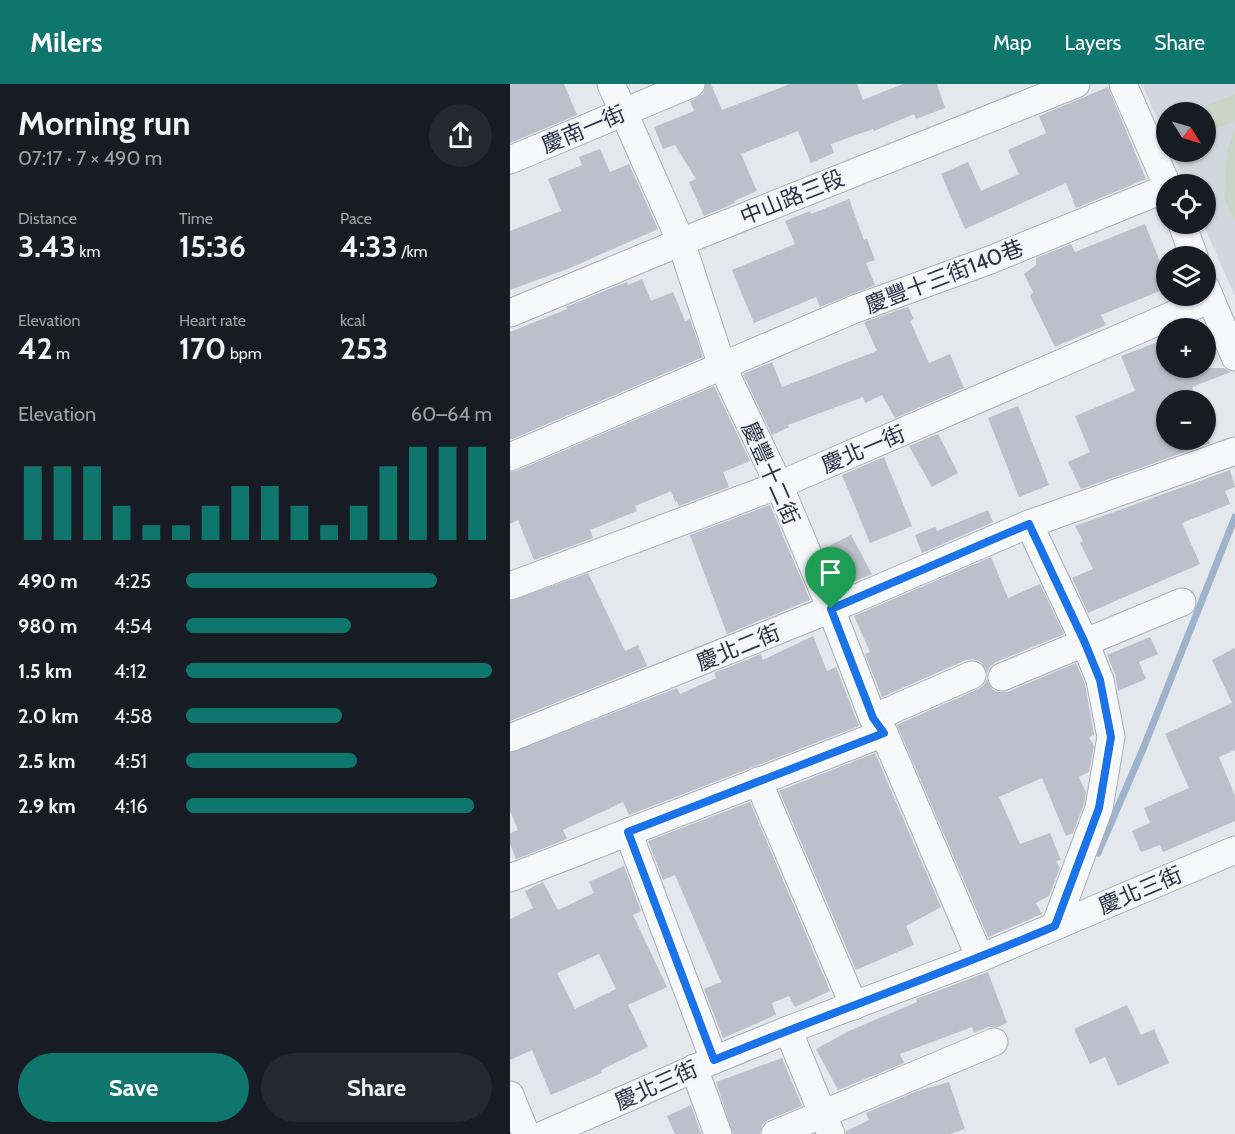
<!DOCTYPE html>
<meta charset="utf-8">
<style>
:root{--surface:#171b24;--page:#242831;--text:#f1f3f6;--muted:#9ea1a6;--accent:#0f766e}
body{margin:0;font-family:Cabin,"Noto Sans TC",sans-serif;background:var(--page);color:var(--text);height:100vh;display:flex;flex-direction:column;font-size:22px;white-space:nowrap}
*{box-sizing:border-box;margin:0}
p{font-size:20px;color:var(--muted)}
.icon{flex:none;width:33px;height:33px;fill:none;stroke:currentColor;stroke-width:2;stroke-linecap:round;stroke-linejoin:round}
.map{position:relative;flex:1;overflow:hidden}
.sheet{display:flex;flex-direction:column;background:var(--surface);width:510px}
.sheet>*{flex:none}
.needle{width:39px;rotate:127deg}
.tools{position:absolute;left:646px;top:18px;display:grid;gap:12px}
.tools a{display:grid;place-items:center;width:60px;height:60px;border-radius:50%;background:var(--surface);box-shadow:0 2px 4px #0004;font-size:30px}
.pin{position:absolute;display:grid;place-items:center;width:51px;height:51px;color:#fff;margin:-62px -26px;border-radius:50% 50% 50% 0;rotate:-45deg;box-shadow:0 0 6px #0007}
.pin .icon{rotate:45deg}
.round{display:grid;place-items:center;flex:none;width:63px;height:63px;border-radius:32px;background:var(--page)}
.head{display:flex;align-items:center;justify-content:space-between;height:102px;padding:0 18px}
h1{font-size:33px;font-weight:800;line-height:45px}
.metrics{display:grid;grid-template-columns:repeat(3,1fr);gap:9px;height:102px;padding:6px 18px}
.metrics div{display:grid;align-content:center}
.metrics b{font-size:30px;font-weight:800}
.metrics small{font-size:16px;font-weight:400}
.metrics p{font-size:16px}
.chart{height:168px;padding:12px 18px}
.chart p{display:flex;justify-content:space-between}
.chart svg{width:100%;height:108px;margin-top:6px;stroke:var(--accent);stroke-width:6}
.cta{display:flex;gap:12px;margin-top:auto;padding:12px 18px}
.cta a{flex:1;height:69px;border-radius:36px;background:var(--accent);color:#fff;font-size:24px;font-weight:800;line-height:69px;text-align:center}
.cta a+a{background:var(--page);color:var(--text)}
ul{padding:0 18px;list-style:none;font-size:20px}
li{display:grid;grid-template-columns:96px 72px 1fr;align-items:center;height:45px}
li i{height:15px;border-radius:8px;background:var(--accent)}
header{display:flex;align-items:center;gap:36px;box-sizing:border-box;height:84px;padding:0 30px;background:var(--accent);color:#fff}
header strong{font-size:28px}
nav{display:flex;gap:33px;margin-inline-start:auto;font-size:21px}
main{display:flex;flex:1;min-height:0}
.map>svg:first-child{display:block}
</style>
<header>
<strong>Milers</strong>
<nav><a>Map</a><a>Layers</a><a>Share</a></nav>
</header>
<main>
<section class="sheet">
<div class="head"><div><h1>Morning run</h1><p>07:17 · 7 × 490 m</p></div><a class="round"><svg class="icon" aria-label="share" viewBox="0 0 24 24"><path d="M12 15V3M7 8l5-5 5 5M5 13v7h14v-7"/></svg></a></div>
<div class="metrics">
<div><p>Distance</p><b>3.43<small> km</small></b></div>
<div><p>Time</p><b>15:36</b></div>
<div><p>Pace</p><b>4:33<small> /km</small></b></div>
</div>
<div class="metrics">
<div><p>Elevation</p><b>42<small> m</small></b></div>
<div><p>Heart rate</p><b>170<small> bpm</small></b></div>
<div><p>kcal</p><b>253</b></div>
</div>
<div class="chart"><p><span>Elevation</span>60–64 m</p>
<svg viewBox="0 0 160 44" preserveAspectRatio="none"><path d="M5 44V14M15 44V14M25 44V14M35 44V30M45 44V38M55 44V38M65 44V30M75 44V22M85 44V22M95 44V30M105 44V38M115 44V30M125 44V14M135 44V6M145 44V6M155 44V6"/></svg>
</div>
<ul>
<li><b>490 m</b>4:25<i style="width:82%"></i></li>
<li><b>980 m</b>4:54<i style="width:54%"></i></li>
<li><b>1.5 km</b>4:12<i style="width:100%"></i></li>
<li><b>2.0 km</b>4:58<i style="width:51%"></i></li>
<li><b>2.5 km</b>4:51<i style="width:56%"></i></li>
<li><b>2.9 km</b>4:16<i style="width:94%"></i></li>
</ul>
<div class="cta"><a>Save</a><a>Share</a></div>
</section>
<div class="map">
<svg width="725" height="1050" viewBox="0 0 725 1050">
<rect width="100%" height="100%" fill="#e4e7ec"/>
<path fill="#d2d6de" d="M 632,0 L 725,0 L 725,212 L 693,140 L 696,140 L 696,100 L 676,100 L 662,68 L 696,68 L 696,28 L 657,28 L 657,57 Z"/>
<g fill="#c9d6c5">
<path d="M 725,10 L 725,38 L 696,47 L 696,28 L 685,28 L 684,26 Z"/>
<path d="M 725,46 L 725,137 L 715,116 L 717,66 Z"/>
</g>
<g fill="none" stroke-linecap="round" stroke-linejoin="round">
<path stroke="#9fb4cc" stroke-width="7" d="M 588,769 L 633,665 L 725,433"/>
</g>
<g fill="#bbc0ca" fill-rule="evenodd">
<path d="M 0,0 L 54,0 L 67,31 L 0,59 Z"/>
<path d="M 196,0 L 201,0 L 212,26 L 280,0 L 347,0 L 353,16 L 393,0 L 427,0 L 435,24 L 406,35 L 404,30 L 364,47 L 363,45 L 321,60 L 324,69 L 301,79 L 288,47 L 231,70 L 247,107 L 224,117 L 225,119 L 194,132 L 179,98 L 186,95 L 165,61 L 153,65 L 144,43 L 184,27 L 180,17 L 193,10 Z"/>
<path d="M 598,3 L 636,95 L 566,124 L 556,99 L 455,145 L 431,90 L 458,78 L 471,107 L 509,90 L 498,66 L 536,49 L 529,32 Z"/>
<path d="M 90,65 L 100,88 L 119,80 L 148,145 L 60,184 L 0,206 L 0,147 L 51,127 L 38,95 L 72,81 L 69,73 Z"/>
<path d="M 339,115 L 354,156 L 357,155 L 365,176 L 356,179 L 365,201 L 310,223 L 306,213 L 244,239 L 222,186 L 285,160 L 275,137 L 300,127 L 301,130 Z"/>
<path d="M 635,140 L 657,195 L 657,204 L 591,231 L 596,241 L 545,263 L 520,212 L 523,208 L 514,190 L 526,181 L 526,174 L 561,160 L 565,168 Z"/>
<path d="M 132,195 L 141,217 L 163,208 L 175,237 L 180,235 L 193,273 L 0,356 L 0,248 L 57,225 L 56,223 L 104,203 L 117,198 L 118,201 Z"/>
<path d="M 398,223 L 404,235 L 400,237 L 419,279 L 440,270 L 454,304 L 385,334 L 372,311 L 355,319 L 353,313 L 278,341 L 279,343 L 262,351 L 233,290 L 262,278 L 272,303 L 367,267 L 354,238 Z"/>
<path d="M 645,259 L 655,284 L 714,284 L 721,288 L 682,303 L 683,305 L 657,315 L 657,356 L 698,356 L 700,359 L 571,405 L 558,378 L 580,368 L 565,332 L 625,307 L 611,272 Z"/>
<path d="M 204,302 L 240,377 L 213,388 L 219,403 L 169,422 L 167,417 L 165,418 L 161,407 L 125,422 L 127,427 L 80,446 L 83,454 L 24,476 L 8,436 L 0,440 L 0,388 L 6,387 Z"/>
<path d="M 508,322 L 539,401 L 509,413 L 478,334 Z"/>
<path d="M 428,350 L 448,389 L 422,403 L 399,362 Z"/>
<path d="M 374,373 L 402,442 L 360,459 L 332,391 Z"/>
<path d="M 720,386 L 725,403 L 715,407 L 720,420 L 672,439 L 690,480 L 578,529 L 562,494 L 583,485 L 570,459 L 573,457 L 565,442 Z"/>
<path d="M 260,421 L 300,516 L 217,550 L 180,451 Z"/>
<path d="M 478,426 L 483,438 L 412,469 L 405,451 L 425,443 L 427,447 Z"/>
<path d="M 341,451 L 362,490 L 329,504 L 313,465 Z"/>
<path d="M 481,473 L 498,514 L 530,500 L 554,550 L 486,578 L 480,583 L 477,589 L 471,578 L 463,575 L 456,576 L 372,613 L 355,570 L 360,568 L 344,532 Z"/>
<path d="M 78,489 L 115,567 L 128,561 L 137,582 L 0,637 L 0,517 Z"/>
<path d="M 303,552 L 317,587 L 326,583 L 349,642 L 119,731 L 113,718 L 53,746 L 57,755 L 6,775 L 0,760 L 0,749 L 8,746 L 0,727 L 0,669 L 167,604 L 170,610 L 206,594 L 204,589 L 251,570 L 253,576 Z"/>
<path d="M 640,553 L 648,570 L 629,578 L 636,595 L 608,607 L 605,590 L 597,571 Z"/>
<path d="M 725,564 L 725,666 L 709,673 L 725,712 L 725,737 L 653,768 L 650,761 L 631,768 L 622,747 L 640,739 L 634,724 L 679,704 L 655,650 L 722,619 L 702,576 Z"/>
<path d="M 566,579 L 575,600 L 584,651 L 579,653 L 584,662 L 579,688 L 569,693 L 576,709 L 574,720 L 563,749 L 556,752 L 532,694 L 489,713 L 510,760 L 540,749 L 551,776 L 546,777 L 550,784 L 539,812 L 526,819 L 532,830 L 478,853 L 387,641 L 468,605 L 474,601 L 477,595 L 483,606 L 489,608 L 497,608 Z"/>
<path d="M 365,669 L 431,823 L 396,842 L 404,861 L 346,886 L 269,707 Z"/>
<path d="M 240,718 L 320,907 L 285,923 L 279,912 L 262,919 L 266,931 L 213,954 L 194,905 L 211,898 L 165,791 L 153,796 L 138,757 Z"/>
<path d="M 114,782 L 131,827 L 123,831 L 157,903 L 118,921 L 138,963 L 91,986 L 92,989 L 41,1011 L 22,966 L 0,976 L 0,835 L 23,824 L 15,807 L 33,798 L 48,826 L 84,809 L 79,798 ZM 89,870 L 106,905 L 65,925 L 47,889 Z"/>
<path d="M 478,888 L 497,939 L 488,943 L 478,943 L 464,949 L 462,943 L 390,970 L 394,979 L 328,1006 L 306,965 L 339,947 L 407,918 L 406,915 Z"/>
<path d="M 617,921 L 631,951 L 644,945 L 659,979 L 608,1002 L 595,973 L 580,980 L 564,945 Z"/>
<path d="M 272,974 L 292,1022 L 258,1036 L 252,1041 L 250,1050 L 223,1050 L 206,998 Z"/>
<path d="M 439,998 L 455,1045 L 440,1050 L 336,1050 L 336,1047 L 359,1036 L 356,1029 L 407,1007 Z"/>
<path d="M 181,1021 L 191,1050 L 165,1050 L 157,1032 Z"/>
</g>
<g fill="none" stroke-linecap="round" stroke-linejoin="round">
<defs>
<g id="minor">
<path d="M 101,0 L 171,158 L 212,282 L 269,401 L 321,525 L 363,634 L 374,649 L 470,874"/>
<path d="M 613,0 L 657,101"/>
<path d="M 0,76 L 181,0"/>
<path d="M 672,140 L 684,172"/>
<path d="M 696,204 L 725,273"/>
<path d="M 0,229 L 171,158 L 566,0"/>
<path d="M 0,373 L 345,225 L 480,176 L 657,104"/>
<path d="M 519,440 L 575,559 L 590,596 L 601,653 L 589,724 L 545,842"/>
<path d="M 0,502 L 269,401 L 700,215"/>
<path d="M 492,593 L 672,518"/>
<path d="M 363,634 L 462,591"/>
<path d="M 0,654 L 321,525 L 519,440 L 725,367"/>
<path d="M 248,697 L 344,922"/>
<path d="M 118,748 L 204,976"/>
<path d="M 0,794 L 374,649"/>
<path d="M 278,946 L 321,1050"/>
<path d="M 184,984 L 208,1050"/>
<path d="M 0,1011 L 16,1050"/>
<path d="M 35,1050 L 204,976 L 278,946 L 470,874 L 725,766"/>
<path d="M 265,1050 L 484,958"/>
</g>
</defs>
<use href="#minor" stroke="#a9aeb7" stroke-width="29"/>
<use href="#minor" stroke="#f7f8fa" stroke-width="27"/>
</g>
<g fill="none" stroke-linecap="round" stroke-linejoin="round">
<defs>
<path id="route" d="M 519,440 L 575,559 L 590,596 L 601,653 L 589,724 L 545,842 C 433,890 317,930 204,976 L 118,748 L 374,649 L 363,634 L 321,525 Z"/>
</defs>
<use href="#route" stroke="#fff" stroke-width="12"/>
<use href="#route" stroke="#1a73e8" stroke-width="8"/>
</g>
<g text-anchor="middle" stroke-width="5" stroke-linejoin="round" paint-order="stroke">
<g font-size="22" fill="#2b3445" stroke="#f4f6f9">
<text transform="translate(73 45) rotate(-23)" y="8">慶南一街</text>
<text transform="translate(282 113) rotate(-22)" y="8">中山路三段</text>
<text transform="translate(434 192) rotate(-21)" y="8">慶豐十三街140巷</text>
<text transform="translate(353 365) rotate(-23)" y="8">慶北一街</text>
<text transform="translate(261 389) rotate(66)" y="8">慶豐十二街</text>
<text transform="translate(228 563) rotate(-22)" y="8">慶北二街</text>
<text transform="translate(630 806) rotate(-23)" y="8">慶北三街</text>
<text transform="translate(146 1001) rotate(-24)" y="8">慶北三街</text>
</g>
</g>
</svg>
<div class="tools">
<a><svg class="needle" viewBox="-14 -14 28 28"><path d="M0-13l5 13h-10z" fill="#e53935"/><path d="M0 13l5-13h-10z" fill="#9ea1a6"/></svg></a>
<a><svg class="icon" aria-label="locate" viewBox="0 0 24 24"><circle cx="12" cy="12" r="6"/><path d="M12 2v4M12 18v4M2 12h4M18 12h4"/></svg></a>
<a><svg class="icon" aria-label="layers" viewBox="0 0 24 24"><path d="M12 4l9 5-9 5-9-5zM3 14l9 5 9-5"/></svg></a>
<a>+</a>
<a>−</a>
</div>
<div class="pin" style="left:321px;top:525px;background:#1e9e55"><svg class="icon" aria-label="arrive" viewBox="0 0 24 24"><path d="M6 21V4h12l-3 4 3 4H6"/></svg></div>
</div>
</main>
